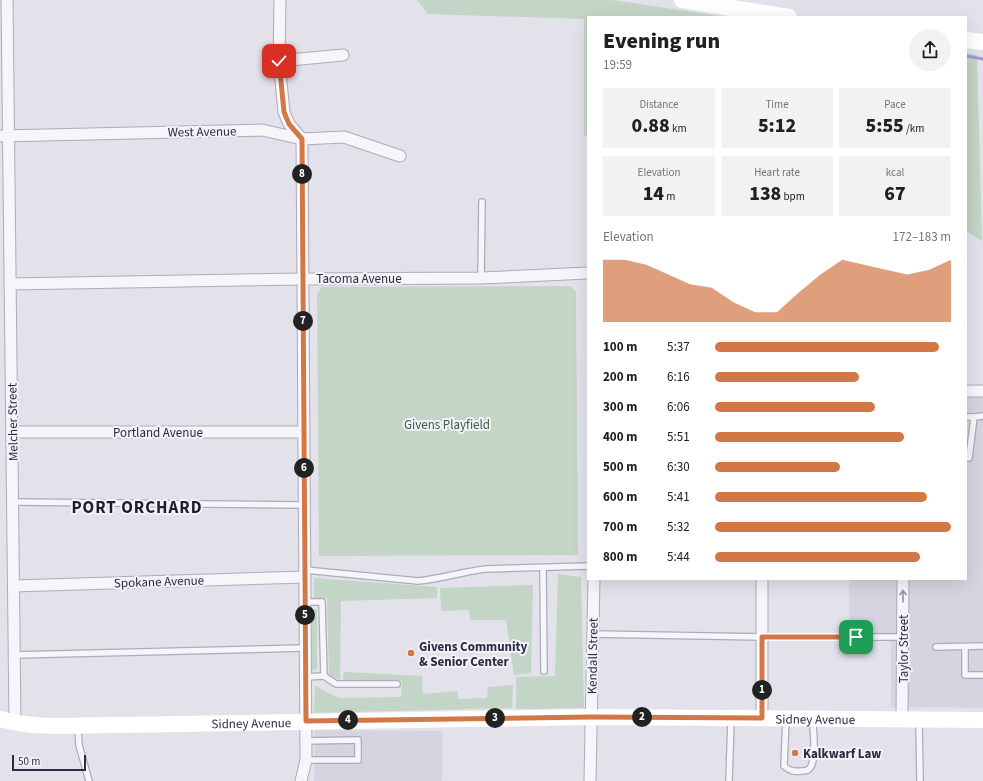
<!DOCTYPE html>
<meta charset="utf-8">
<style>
:root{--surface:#fff;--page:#f2f2f2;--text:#202124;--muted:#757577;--accent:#d27745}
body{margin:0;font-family:"Source Sans 3",sans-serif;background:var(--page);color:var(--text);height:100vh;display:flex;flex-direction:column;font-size:15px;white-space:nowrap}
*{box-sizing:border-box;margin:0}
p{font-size:13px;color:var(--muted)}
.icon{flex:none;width:22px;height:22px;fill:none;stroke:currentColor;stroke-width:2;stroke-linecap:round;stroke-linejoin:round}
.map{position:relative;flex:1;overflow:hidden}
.drawer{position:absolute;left:587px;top:16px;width:380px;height:564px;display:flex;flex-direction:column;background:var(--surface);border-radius:0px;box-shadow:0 4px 16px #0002}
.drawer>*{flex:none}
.scale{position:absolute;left:12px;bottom:10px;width:74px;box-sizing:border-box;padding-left:4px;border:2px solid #2d2a43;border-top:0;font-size:11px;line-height:14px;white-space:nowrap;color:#2d2a43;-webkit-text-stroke:3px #f2f2f8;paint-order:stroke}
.pin{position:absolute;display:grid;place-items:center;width:34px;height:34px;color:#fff;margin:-17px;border-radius:8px;box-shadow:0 2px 6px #0006}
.km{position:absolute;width:20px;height:20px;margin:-10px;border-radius:50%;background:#222;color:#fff;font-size:11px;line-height:20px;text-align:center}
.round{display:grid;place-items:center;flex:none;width:42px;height:42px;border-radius:21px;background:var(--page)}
.overview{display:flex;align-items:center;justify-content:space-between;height:68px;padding:0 16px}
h1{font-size:22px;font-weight:800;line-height:30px}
.stats{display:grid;grid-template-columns:repeat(3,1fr);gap:6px;height:68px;padding:4px 16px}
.stats div{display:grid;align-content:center;border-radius:0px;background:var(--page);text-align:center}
.stats b{font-size:20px;font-weight:800}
.stats small{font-size:11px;font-weight:400}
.stats p{font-size:11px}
.chart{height:112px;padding:8px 16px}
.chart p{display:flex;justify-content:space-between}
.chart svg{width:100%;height:72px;margin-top:4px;fill:var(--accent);opacity:.7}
ul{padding:0 16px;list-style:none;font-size:13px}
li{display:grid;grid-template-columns:64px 48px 1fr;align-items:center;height:30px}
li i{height:10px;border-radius:5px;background:var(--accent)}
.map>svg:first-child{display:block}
</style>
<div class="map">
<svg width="983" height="781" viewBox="0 0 983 781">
<rect width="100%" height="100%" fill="#e3e2eb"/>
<g fill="#d5d4e0">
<path d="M 966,396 L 983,396 L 983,708 L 891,707 L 891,633 L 849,633 L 849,579 L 966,579 Z"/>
<path d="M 315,730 L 443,731 L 442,781 L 314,781 Z"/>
</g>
<g fill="#c3d5c7">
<path d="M 417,0 L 613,0 L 726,17 L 588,17 L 588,135 L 584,136 L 584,19 L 428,14 Z"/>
<path d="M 966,53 L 977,55 L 982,241 L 966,231 Z"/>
<path d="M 571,286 L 576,292 L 578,555 L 319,556 L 317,294 L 321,287 Z"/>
<path d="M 558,574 L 581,577 L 584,708 L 516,709 L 516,677 L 555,676 Z"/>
<path d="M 314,578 L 437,587 L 437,598 L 341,601 L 340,680 L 329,675 L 327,598 L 314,598 Z"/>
<path d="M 533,585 L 531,673 L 514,675 L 506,620 L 470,620 L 469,610 L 441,611 L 440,588 Z"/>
<path d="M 312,609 L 317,610 L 317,669 L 312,670 Z"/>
<path d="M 344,672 L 422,676 L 423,694 L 458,691 L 458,699 L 487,698 L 488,687 L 513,685 L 512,708 L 314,713 L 315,686 L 339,698 L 401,697 L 402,681 L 343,681 Z"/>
</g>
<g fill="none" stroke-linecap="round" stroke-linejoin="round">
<path stroke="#9d9dcb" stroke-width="3" d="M 966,56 L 983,59"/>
<defs>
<g id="lane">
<path d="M 481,278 L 482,202"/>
<path d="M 966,417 L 974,417"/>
<path d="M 966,458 L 969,458 L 974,417 L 983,416"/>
<path d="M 13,502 L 304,505"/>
<path d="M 543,568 L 544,671"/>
<path d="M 305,570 L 418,581 C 440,579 462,572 485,569 L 588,566"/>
<path d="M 305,602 L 322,602 L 324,676"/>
<path d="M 593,634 L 762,637 L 903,637"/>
<path d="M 936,647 L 983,646"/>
<path d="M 965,647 L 965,675 L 983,675"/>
<path d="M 14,655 L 305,648"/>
<path d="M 306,677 L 324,676 L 336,684 L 397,684"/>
<path d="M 786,719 L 784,766 C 790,771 794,772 802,771 C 805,771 808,771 810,768 C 817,759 813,732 813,721"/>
<path d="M 919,721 L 920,781"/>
<path d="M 78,726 L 79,745 L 89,781"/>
<path d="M 306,741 L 358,740 L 358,760 L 306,760"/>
<path d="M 729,781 L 731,720"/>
</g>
<g id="street">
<path d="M 7,0 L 15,724"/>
<path d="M 280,0 L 279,61 L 284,112 L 289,124 L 302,139 L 306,760 L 301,781"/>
<path d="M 279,61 L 343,55"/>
<path d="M 0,136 L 262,130 L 302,139 L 344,137 L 400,156"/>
<path d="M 10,284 L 303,279 L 481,278 L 588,273"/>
<path d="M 966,391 L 983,391"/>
<path d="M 12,432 L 304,432"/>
<path d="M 14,586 L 305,577"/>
<path d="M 762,718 L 762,579"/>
<path d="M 902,719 L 903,579"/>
<path d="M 590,781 L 594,579"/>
</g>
</defs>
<use href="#lane" stroke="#acabb9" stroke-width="8"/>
<use href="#street" stroke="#acabb9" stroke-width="13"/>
<use href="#lane" stroke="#f6f5f9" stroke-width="5.5"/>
<use href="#street" stroke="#f6f5f9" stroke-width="11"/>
<g stroke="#fff" stroke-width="16">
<path d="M 682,0 L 789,17"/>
<path d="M 966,40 L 983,42"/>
<path id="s1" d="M 0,719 C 19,725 36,726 56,726 L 591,717 L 983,720"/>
</g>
</g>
<defs><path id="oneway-shaft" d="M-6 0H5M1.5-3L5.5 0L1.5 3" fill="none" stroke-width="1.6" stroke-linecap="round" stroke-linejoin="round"/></defs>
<use stroke="#92909e" href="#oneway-shaft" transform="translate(903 596) rotate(-90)"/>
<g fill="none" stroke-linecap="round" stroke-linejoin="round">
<defs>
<path id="route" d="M 279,61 L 284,112 L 289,124 L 302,139 L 306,721 L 591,717 L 762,718 L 762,637 L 856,637"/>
</defs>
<use href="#route" stroke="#fff" stroke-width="8"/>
<use href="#route" stroke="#d27745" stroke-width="5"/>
</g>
<g fill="#d27745" stroke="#f2f2f8" stroke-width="1.5">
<circle cx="411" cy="653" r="4"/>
<circle cx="795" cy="753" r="4"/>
</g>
<g text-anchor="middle" stroke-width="4" stroke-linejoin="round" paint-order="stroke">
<g font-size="13" fill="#2d2a43" stroke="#f2f2f8">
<text transform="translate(202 131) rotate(-1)" y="5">West Avenue</text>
<text x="359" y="283">Tacoma Avenue</text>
<text transform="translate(12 422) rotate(-91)" y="5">Melcher Street</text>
<text x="158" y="437">Portland Avenue</text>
<text transform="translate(159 581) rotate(-2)" y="5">Spokane Avenue</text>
<text transform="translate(903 649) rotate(-90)" y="5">Taylor Street</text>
<text transform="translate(592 656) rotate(-89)" y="5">Kendall Street</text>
<text dy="5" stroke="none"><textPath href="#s1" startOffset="816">Sidney Avenue</textPath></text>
<text dy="5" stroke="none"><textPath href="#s1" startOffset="252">Sidney Avenue</textPath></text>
</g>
<g font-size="13" fill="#365f43" stroke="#f2f2f8">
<text x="447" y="429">Givens Playfield</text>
</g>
<g font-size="13" font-weight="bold" fill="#2d2a43" stroke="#f2f2f8" text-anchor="start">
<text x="419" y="651">Givens Community<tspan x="419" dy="15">&amp; Senior Center</tspan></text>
<text x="803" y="758">Kalkwarf Law</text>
</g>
<g font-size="17" font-weight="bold" letter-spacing="1" fill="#201c34" stroke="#f2f2f8">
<text x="137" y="513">PORT ORCHARD</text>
</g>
</g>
</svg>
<div class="scale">50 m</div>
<div class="pin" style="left:856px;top:637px;background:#1e9e55"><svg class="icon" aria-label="arrive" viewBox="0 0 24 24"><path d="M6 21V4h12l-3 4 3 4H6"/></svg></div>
<div class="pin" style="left:279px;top:61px;background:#d93025"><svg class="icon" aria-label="check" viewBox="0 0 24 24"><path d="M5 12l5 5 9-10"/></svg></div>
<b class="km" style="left:762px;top:690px">1</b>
<b class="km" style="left:642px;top:717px">2</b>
<b class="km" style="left:495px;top:718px">3</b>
<b class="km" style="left:348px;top:720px">4</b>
<b class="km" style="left:305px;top:615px">5</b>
<b class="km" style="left:304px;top:468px">6</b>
<b class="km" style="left:303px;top:321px">7</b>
<b class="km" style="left:302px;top:174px">8</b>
<section class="drawer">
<div class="overview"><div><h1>Evening run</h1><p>19:59</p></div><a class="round"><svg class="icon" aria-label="share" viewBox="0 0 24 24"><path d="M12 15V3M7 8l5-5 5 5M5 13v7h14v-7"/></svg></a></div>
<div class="stats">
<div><p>Distance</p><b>0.88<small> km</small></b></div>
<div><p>Time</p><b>5:12</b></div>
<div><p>Pace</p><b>5:55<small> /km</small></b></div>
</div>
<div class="stats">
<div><p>Elevation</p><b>14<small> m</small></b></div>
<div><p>Heart rate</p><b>138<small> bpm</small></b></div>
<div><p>kcal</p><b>67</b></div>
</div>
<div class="chart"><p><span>Elevation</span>172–183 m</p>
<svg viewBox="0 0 160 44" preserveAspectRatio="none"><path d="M0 44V6L10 6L20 9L30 15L40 21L50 23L60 32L70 38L80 38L90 26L100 15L110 6L120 9L130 12L140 15L150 12L160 6V44z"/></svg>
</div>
<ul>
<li><b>100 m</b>5:37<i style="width:95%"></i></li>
<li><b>200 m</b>6:16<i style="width:61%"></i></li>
<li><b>300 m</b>6:06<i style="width:68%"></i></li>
<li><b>400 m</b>5:51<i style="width:80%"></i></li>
<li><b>500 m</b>6:30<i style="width:53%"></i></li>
<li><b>600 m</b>5:41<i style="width:90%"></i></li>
<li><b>700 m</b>5:32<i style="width:100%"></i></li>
<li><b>800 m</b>5:44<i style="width:87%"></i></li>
</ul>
</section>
</div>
